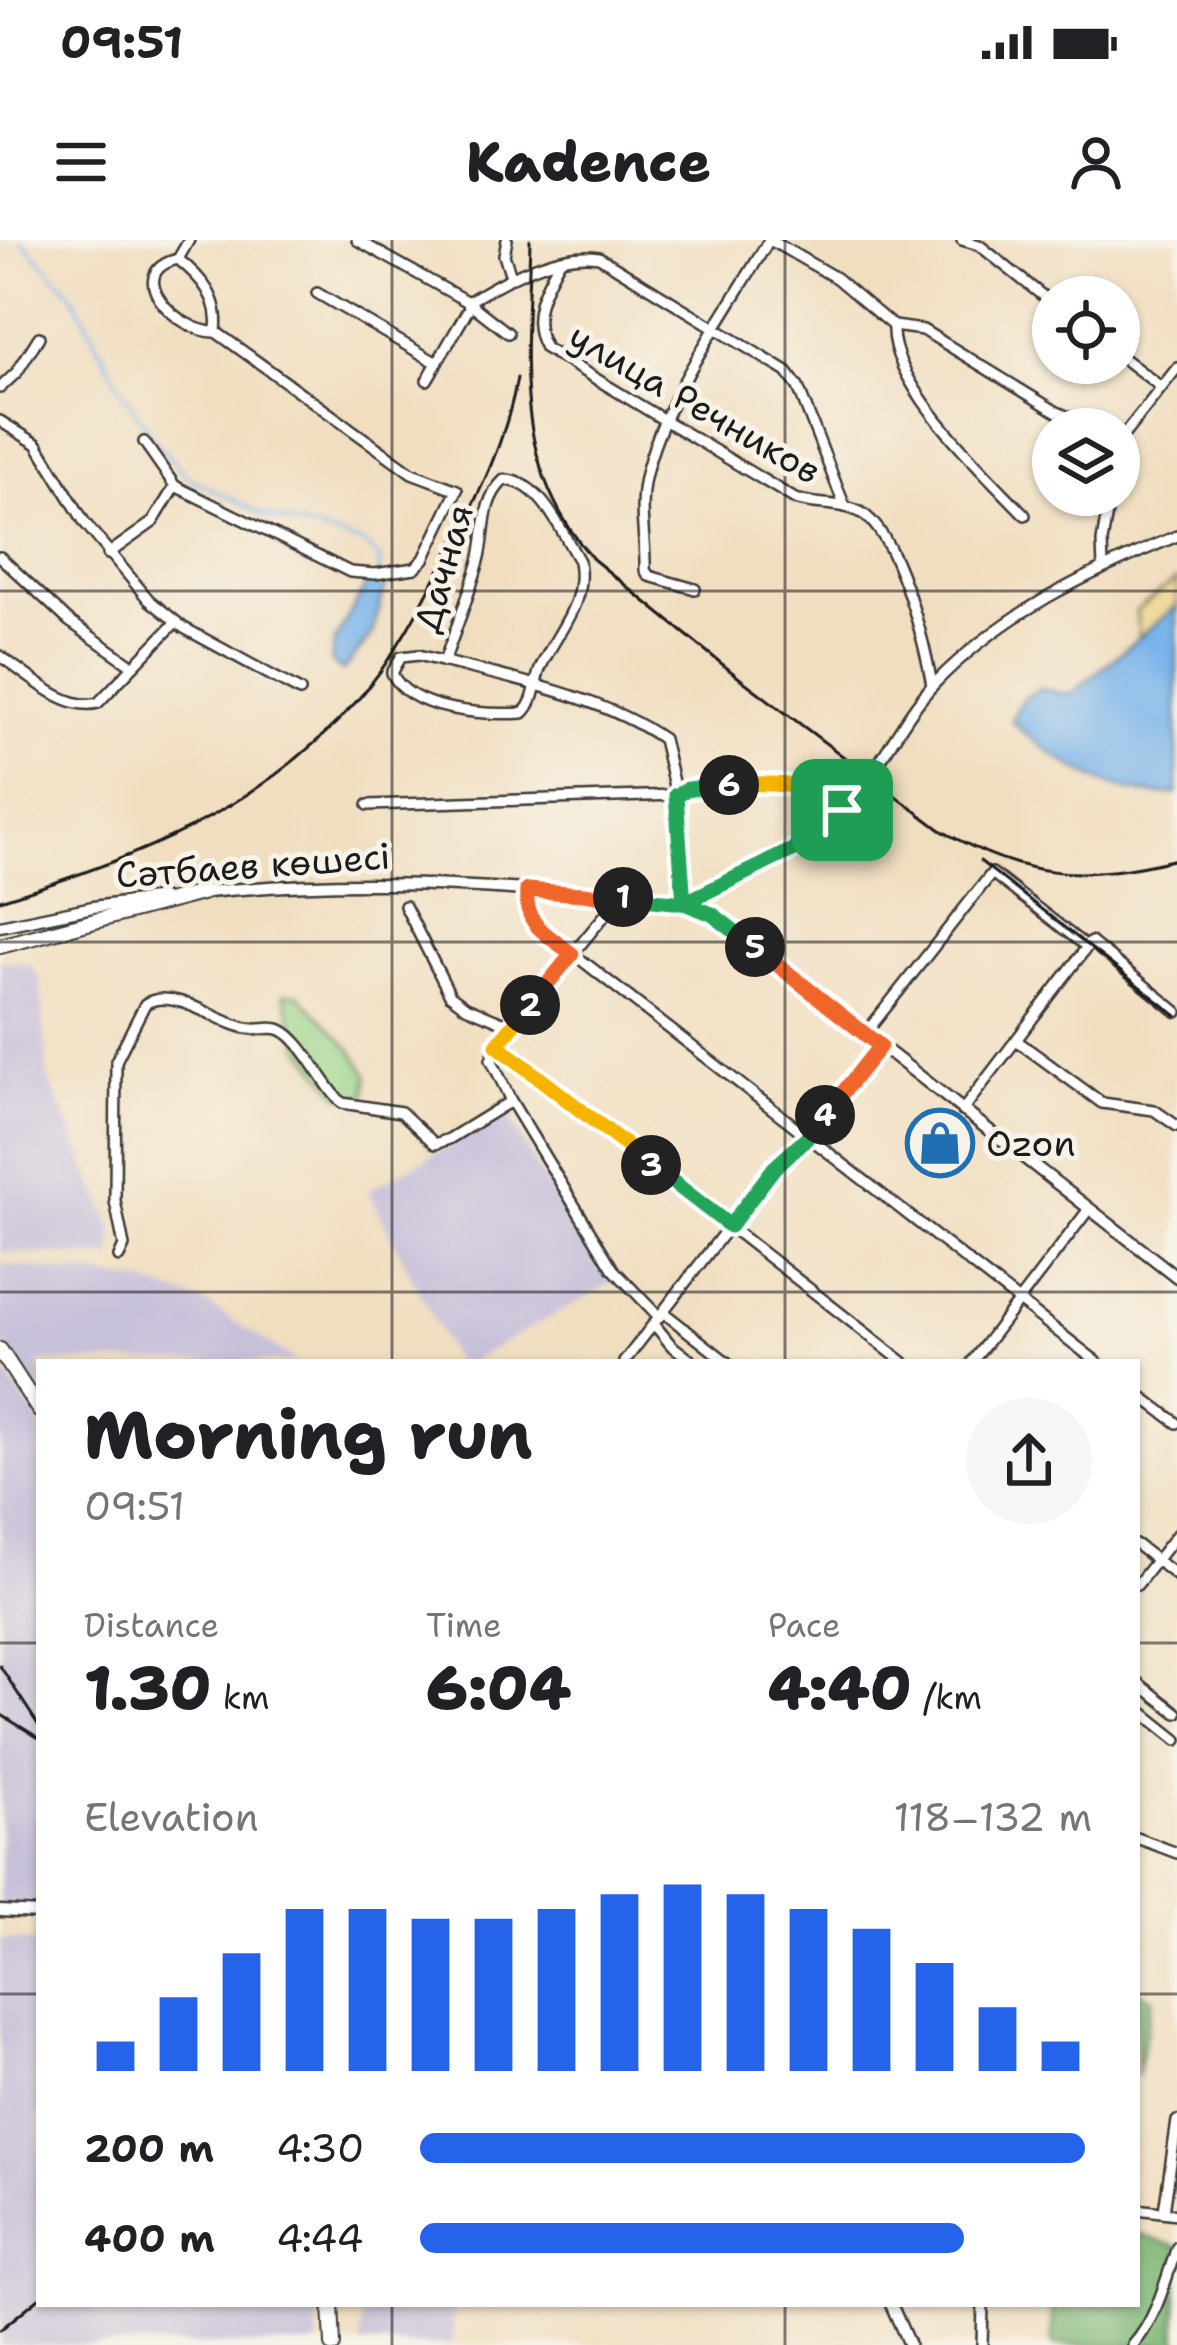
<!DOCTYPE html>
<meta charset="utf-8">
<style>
:root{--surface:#fff;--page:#f6f6f6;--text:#202124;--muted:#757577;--accent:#2563eb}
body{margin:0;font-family:"Shantell Sans",sans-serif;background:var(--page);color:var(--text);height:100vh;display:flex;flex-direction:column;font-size:45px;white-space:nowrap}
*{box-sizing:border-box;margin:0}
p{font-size:39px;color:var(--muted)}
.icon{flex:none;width:66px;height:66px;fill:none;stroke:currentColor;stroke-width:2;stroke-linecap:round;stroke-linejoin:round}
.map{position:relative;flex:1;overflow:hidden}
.sheet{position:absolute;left:36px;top:1119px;width:1104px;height:948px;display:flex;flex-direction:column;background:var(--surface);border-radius:0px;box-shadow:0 3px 9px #0004}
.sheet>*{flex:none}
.fabs{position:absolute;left:1032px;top:36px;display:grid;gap:24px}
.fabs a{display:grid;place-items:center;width:108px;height:108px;border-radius:50%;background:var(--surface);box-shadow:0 3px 9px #0004;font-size:60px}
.pin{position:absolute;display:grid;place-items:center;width:102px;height:102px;color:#fff;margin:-51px;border-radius:24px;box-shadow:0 6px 18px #0006}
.km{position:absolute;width:60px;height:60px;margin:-30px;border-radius:50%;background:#222;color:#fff;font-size:33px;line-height:60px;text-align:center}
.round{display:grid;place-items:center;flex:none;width:126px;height:126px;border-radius:63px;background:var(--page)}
.head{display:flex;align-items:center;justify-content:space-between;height:204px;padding:0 48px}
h1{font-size:66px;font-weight:800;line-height:90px}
.metrics{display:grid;grid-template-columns:repeat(3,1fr);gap:18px;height:204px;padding:12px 48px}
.metrics div{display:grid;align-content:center}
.metrics b{font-size:60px;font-weight:800}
.metrics small{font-size:33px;font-weight:400}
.metrics p{font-size:33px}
.chart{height:336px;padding:24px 48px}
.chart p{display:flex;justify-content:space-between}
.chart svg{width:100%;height:216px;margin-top:12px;stroke:var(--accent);stroke-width:6}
ul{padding:0 48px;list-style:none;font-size:39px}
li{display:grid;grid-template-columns:192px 144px 1fr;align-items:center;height:90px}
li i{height:30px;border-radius:15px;background:var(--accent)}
.status{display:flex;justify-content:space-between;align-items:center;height:84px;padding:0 60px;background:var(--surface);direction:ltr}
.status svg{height:33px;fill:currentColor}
header{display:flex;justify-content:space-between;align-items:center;height:156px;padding:0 48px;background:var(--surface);font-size:54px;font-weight:800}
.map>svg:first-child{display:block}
</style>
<div class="status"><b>09:51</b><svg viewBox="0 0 49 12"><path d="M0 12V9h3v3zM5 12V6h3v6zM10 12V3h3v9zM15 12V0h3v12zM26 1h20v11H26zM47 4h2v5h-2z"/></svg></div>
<header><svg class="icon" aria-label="menu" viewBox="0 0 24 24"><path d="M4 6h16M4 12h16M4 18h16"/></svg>Kadence<svg class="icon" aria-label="person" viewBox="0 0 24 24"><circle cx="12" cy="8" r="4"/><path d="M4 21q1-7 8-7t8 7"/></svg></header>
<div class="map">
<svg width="1177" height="2105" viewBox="0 0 1177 2105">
<rect width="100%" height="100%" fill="#f7f3e8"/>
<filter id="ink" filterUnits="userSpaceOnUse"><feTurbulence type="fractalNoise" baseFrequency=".00833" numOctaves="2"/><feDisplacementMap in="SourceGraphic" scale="24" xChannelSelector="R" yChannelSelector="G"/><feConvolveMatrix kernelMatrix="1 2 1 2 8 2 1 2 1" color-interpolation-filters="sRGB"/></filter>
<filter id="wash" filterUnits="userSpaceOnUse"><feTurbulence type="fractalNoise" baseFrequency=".004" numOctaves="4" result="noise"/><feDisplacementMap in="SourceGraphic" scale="48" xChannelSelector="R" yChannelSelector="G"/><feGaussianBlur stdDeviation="2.7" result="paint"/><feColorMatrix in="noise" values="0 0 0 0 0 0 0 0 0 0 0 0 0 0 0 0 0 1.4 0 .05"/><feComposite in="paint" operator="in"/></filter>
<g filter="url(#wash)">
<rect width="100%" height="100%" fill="#f1dec0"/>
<g fill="#c7c0d9">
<path d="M 0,720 L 29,724 L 40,739 L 48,838 L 113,987 L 113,1017 L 0,1012 Z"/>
<path d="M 508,874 L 538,930 L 618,1039 L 469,1122 L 455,1122 L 368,950 Z"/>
<path d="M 0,1024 L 139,1041 L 204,1062 L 298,1122 L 39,1122 L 39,1158 L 0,1101 Z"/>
<path d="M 0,1126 L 39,1181 L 39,1667 L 0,1665 Z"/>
<path d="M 0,1699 L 39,1702 L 39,2064 L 318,2064 L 317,2105 L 0,2105 Z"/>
<path d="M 362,2064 L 454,2064 L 452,2105 L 361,2105 Z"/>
</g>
<path fill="#9ad386" stroke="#5b7851" stroke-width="3" d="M 284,754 L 298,754 L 352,810 L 368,835 L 366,855 L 340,857 L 300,806 Z"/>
<g fill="#7bb573" stroke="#4c6848" stroke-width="3">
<path d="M 1137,1750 L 1153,1758 L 1137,1837 Z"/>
<path d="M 1137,1994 L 1177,2006 L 1177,2105 L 1053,2105 L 1052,2064 L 1137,2064 Z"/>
</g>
<path fill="#eeda9e" stroke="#857b5d" stroke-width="3" d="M 1177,339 L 1177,366 L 1139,399 L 1136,371 Z"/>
<g fill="#79b4ea" stroke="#4a6883" stroke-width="3">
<path d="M 369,340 L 387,341 L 372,394 L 343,431 L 331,422 L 334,402 Z"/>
<path d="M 1177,366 L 1177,554 C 1115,560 1056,521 1011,481 L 1021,461 L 1039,448 L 1070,455 Z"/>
</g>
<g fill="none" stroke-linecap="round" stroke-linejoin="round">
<path stroke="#79b4ea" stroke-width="3" d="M 21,0 L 72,54 L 120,147 L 156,202 L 186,236 L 266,276 L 363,303 L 380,319 L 379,333"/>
</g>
</g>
<g filter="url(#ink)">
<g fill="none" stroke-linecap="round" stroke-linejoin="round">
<defs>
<g id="minor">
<path d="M 357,0 L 468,62 C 502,41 557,10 599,17 L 787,132 L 798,147 L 845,267"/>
<path d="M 507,0 L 504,15 L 511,36"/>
<path d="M 770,0 L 836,38 L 893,86 L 923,90 L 1057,172 L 1096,189"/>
<path d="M 962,0 L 979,5 L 1053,64"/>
<path d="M 178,19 C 203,39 220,59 216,92 C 178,93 120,33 178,19 Z"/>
<path d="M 178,19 L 189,0"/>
<path d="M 559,22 C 544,49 528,78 545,108 L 795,259 C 816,266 841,262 860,272 C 897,291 926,406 932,446"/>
<path d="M 317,53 L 437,123 L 469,68 L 468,62 L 508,93"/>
<path d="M 893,86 C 889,144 986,234 1025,275"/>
<path d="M 1119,115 L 1161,147"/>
<path d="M 427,140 L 437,123"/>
<path d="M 0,148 L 17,132 L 39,97"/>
<path d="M 0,181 L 37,204 L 85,283 L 149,360 L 184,388 L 300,451"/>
<path d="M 1119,201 L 1177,128"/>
<path d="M 144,202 L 175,246 L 350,332 L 375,334 L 415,328 L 424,319 L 457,250 L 412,233 L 216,92"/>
<path d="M 108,314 L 153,282 L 175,246"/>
<path d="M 0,317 L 69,381 L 133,426"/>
<path d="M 1103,327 L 1102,302 L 1110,255"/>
<path d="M 695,349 L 649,336 L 645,330 C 646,299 638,271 645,238 C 662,159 728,71 769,0"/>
<path d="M 0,416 C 26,433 66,472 98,463 L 175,383"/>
<path d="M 444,422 C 456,388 469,355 479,321 C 487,293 480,262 504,240 C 541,240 562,293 579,321 C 587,365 556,392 540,429 C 534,444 536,461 523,473 C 486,475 409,472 392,433 L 401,417 L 419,415 C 496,436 598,453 663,499 L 676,555 L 684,663 C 727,642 778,624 817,598 C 862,567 896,483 934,444 C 1004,372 1086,334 1177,296"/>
<path d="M 368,565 L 676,555 C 707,540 800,537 829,556 C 834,560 838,565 842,570"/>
<path d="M 527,650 L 526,668 L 530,680 L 1097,1122"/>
<path d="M 620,657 L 497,805 L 491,819 L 511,861 L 613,1029 L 659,1077"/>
<path d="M 405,666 L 450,755 L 466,767 L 512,786"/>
<path d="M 865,794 L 992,633 L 1087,707 L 1091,702 L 1177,772"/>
<path d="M 1017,801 L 1102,863 L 1154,870 L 1177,886"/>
<path d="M 497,805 L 903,1122"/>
<path d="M 962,871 L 1087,707"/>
<path d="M 119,1017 L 124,1006 L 115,961 L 116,821 L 145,764 C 176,745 221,787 253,789 C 262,790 272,786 281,790 C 303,800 323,845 342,863 L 401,872 L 435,904 L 449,899 L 511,861"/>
<path d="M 663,1072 L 727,1122"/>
<path d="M 654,1084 L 671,1105 L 693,1122"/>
<path d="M 624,1122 L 774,928 L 807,899 L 880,806"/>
<path d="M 972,1122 L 1089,969"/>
<path d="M 1137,1153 L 1177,1183"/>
<path d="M 1137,1305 L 1177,1336"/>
<path d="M 1137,1345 L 1177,1294"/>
<path d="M 1137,1442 L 1177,1473"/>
<path d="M 1137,1468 L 1177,1500"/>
<path d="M 1137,1598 L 1177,1613"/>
<path d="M 1137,1969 L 1177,1974"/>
<path d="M 1164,1971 L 1177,1881"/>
<path d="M 982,2105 L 983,2064"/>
<path d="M 1133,2105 C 1156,2080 1166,2039 1177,2007"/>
</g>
<g id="major">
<path d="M 198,653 C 325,639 450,643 576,654 C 622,657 669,657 712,674 L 1177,1037"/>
<path d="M 0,686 L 93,667 L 162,658"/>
<path d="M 0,1671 L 39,1673"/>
<path d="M 891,2064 L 909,2105"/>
</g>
<g id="highway">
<path d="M 0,706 L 205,652"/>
<path d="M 0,1110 L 39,1170"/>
<path d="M 331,2064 L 333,2105"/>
</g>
</defs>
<use href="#minor" stroke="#3c3935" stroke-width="14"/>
<use href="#major" stroke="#3c3935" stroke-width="15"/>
<use href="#highway" stroke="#3c3935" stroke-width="18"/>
<use href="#minor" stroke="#fff" stroke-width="9"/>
<use href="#major" stroke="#fff" stroke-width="10"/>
<use href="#highway" stroke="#fff" stroke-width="14"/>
<g stroke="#1c1c1c" stroke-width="3">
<path d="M 530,0 C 527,118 509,224 593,319 L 738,437 L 942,591 C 1028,639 1082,642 1177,619"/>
<path d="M 980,621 L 1177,776"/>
<path d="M 0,660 C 136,619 257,571 355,463 C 393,421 421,366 447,315 C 477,258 506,203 517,138"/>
<path d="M 0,1426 L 39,1486"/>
<path d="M 0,1474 L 39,1498"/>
<path d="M 0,2090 L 39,2058"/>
</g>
</g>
</g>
<g fill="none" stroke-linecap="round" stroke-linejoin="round" filter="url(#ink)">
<defs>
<path id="split-1" d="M 623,657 L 684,663 L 819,597 L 842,570"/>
<path id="split-2" d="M 530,765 L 572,714 C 546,693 524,686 527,650 L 623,657"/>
<path id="split-3" d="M 530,765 L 497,805 L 651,925"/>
<path id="split-4" d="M 651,925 L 730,986 L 774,928 L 806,899 L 825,875"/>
<path id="split-5" d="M 755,707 L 880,806 L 825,875"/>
<path id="split-6" d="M 729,545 L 688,549 L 676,555 L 684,663 L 712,674 L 755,707"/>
<path id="split-7" d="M 729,545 C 768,542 814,541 842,570"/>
</defs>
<use href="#split-1" stroke="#fff" stroke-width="24"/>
<use href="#split-2" stroke="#fff" stroke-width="24"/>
<use href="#split-3" stroke="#fff" stroke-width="24"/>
<use href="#split-4" stroke="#fff" stroke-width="24"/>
<use href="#split-5" stroke="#fff" stroke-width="24"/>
<use href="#split-6" stroke="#fff" stroke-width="24"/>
<use href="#split-7" stroke="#fff" stroke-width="24"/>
<use href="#split-1" stroke="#22a559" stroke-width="15"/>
<use href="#split-2" stroke="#f0652b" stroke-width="15"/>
<use href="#split-3" stroke="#f5b400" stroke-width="15"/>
<use href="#split-4" stroke="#22a559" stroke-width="15"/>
<use href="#split-5" stroke="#f0652b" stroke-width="15"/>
<use href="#split-6" stroke="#22a559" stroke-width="15"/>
<use href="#split-7" stroke="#f5b400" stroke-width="15"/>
</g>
<path fill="none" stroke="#1c1c1c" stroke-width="3" stroke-opacity="0.55" d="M 392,0 L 392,1122M 785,0 L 785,1122M 0,351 L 1177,351M 0,702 L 1177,702M 0,1052 L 1177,1052M 0,1403 L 39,1403M 1137,1403 L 1177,1403M 0,1754 L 39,1754M 1137,1754 L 1177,1754M 392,2064 L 392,2105M 785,2064 L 785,2105"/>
<defs>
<symbol id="shop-ring" viewBox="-11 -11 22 22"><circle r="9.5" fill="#f7f3e8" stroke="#1f6fb2" stroke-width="1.5"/><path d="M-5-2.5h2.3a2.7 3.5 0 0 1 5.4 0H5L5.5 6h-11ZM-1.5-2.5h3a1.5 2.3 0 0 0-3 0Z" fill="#1f6fb2"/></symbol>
</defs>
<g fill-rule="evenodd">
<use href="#shop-ring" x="902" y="865" width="76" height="76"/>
</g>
<g text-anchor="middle" stroke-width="10" stroke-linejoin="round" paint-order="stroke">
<g font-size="36" fill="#1c1c1c" stroke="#f7f3e8">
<text transform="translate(695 163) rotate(30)" y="13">улица Речников</text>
<text transform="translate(443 328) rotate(-74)" y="13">Дачная</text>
<text transform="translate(253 625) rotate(-4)" y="13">Сәтбаев көшесі</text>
</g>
<g font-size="36" fill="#1c1c1c" stroke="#f7f3e8" text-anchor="start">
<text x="986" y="916">Ozon</text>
</g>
</g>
</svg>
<div class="fabs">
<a><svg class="icon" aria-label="locate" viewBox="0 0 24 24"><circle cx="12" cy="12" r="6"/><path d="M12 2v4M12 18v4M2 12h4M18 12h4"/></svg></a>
<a><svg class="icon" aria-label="layers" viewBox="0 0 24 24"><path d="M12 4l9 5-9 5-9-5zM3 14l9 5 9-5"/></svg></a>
</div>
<div class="pin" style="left:842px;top:570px;background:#1e9e55"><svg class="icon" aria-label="arrive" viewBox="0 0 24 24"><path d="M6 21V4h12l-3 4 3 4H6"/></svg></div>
<b class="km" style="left:623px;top:657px">1</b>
<b class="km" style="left:530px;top:765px">2</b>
<b class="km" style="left:651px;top:925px">3</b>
<b class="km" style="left:825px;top:875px">4</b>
<b class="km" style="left:755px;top:707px">5</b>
<b class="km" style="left:729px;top:545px">6</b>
<section class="sheet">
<div class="head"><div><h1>Morning run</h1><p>09:51</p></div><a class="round"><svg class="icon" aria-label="share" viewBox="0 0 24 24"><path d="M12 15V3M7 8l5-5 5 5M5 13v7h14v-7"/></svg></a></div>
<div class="metrics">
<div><p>Distance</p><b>1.30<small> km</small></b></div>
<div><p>Time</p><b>6:04</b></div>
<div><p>Pace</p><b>4:40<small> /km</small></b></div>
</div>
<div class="chart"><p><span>Elevation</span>118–132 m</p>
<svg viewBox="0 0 160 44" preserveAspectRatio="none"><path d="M5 44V38M15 44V29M25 44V20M35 44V11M45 44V11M55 44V13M65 44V13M75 44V11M85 44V8M95 44V6M105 44V8M115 44V11M125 44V15M135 44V22M145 44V31M155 44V38"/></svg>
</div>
<ul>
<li><b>200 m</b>4:30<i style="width:99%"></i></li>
<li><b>400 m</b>4:44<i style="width:81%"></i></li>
</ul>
</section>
</div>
